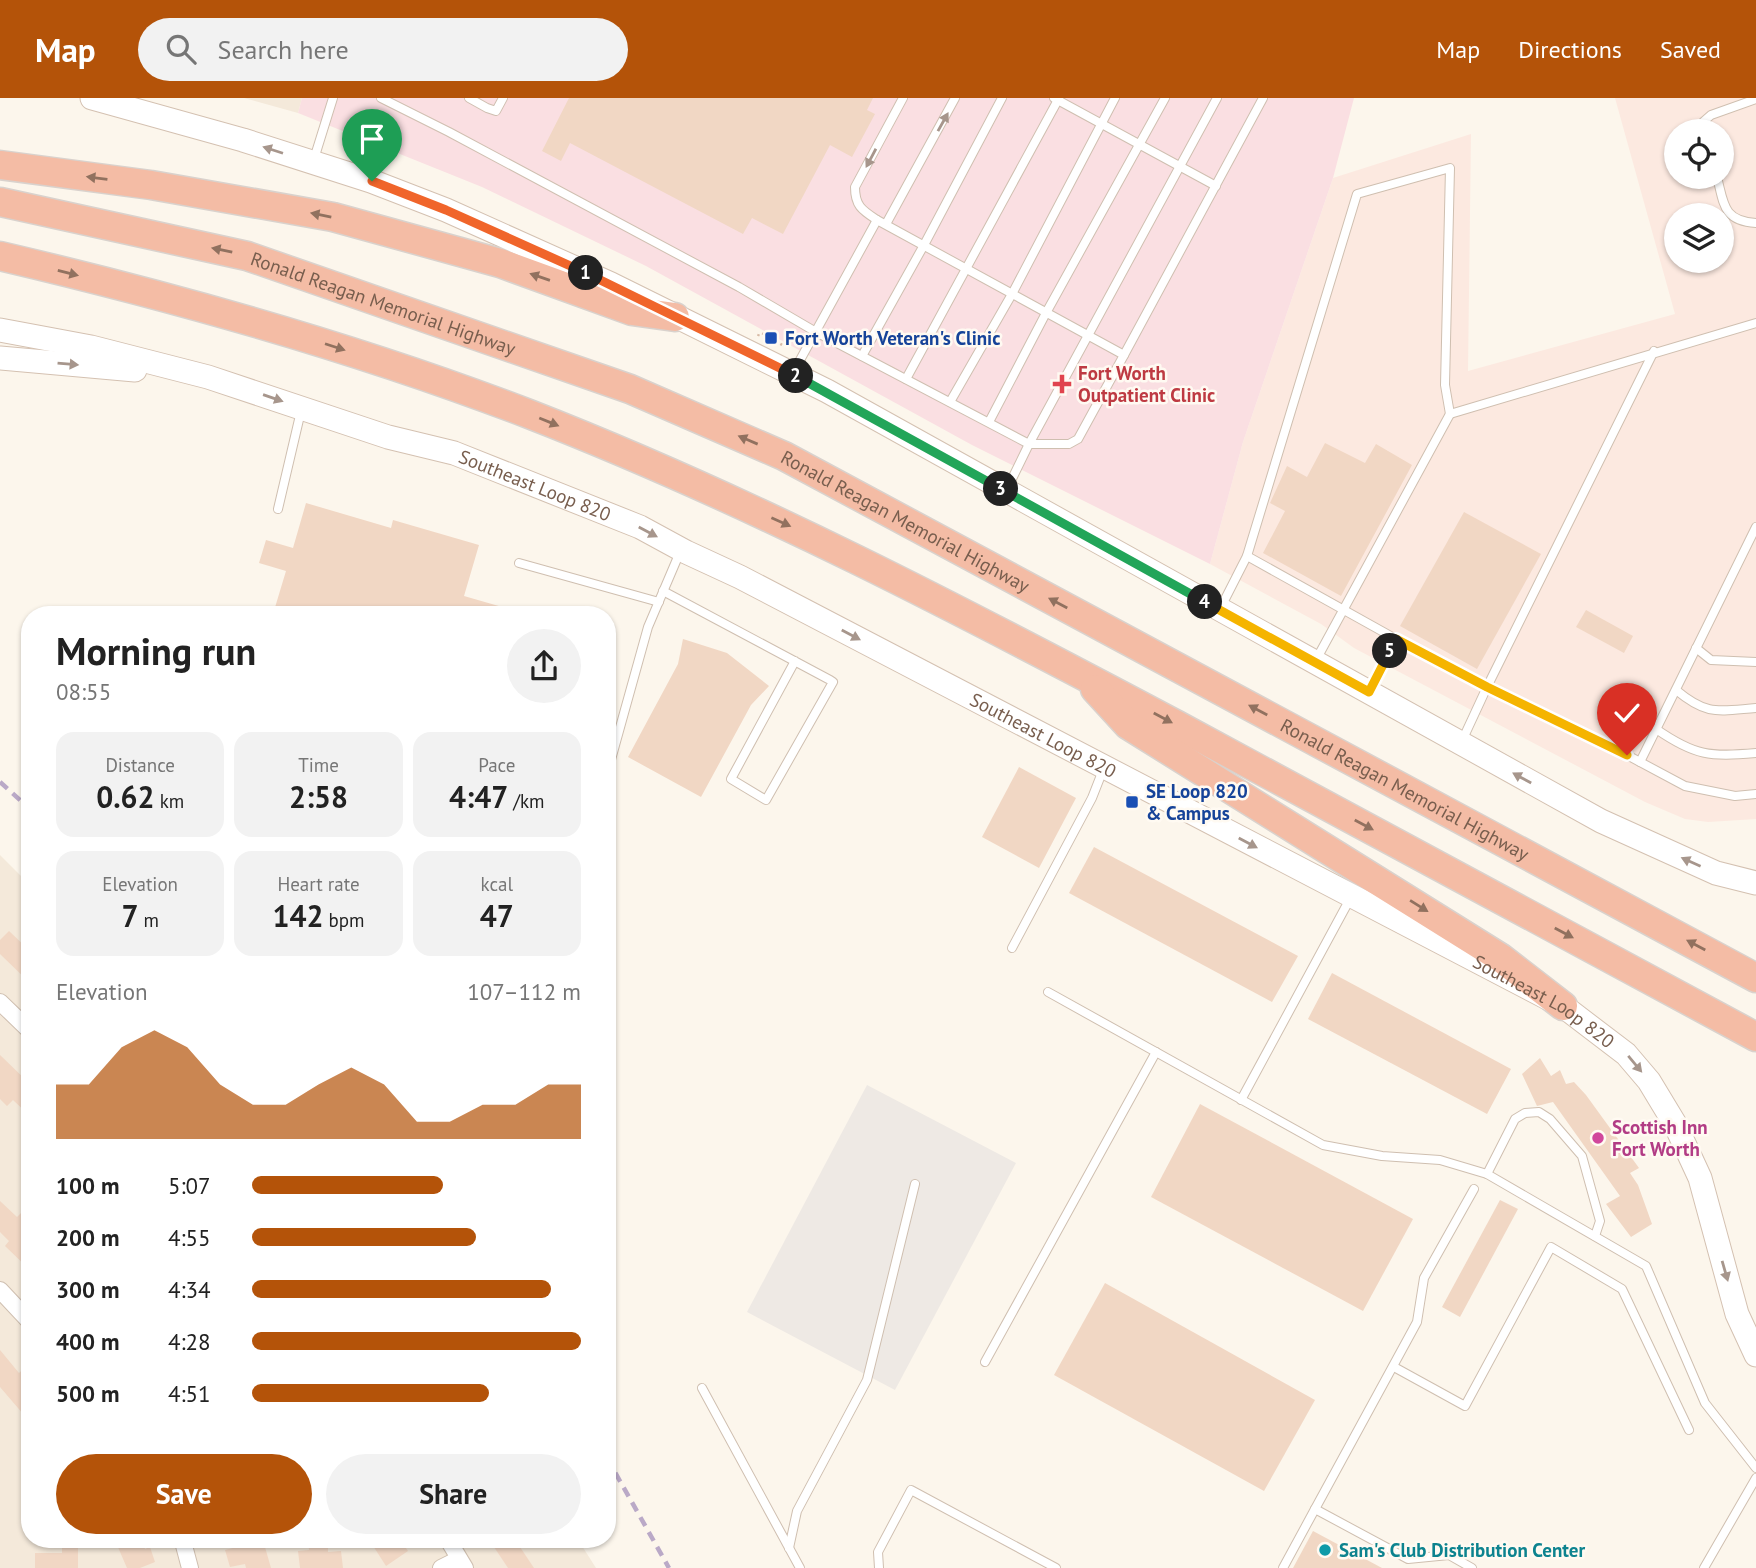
<!DOCTYPE html>
<meta charset="utf-8">
<style>
:root{--surface:#fff;--page:#f2f2f2;--text:#222;--muted:#767676;--accent:#b45309}
body{margin:0;font-family:"PT Sans",sans-serif;background:var(--page);color:var(--text);height:100vh;display:flex;flex-direction:column;font-size:26px;white-space:nowrap}
*{box-sizing:border-box;margin:0}
p{font-size:23px;color:var(--muted)}
.icon{flex:none;width:38px;height:38px;fill:none;stroke:currentColor;stroke-width:2;stroke-linecap:round;stroke-linejoin:round}
.map{position:relative;flex:1;overflow:hidden}
.sheet{position:absolute;left:21px;top:508px;width:595px;height:942px;display:flex;flex-direction:column;background:var(--surface);border-radius:28px;box-shadow:0 2px 5px #0004}
.sheet>*{flex:none}
.tools{position:absolute;left:1664px;top:21px;display:grid;gap:14px}
.tools a{display:grid;place-items:center;width:70px;height:70px;border-radius:50%;background:var(--surface);box-shadow:0 2px 5px #0004;font-size:35px}
.pin{position:absolute;display:grid;place-items:center;width:60px;height:60px;color:#fff;margin:-72px -30px;border-radius:50% 50% 50% 0;rotate:-45deg;box-shadow:0 0 7px #0007}
.pin .icon{rotate:45deg}
.km{position:absolute;width:35px;height:35px;margin:-18px;border-radius:50%;background:#222;color:#fff;font-size:19px;line-height:35px;text-align:center}
.round{display:grid;place-items:center;flex:none;width:74px;height:74px;border-radius:37px;background:var(--page)}
.overview{display:flex;align-items:center;justify-content:space-between;height:119px;padding:0 35px}
h1{font-size:38px;font-weight:700;line-height:52px}
.figures{display:grid;grid-template-columns:repeat(3,1fr);gap:10px;height:119px;padding:7px 35px}
.figures div{display:grid;align-content:center;border-radius:18px;background:var(--page);text-align:center}
.figures b{font-size:30px;font-weight:700}
.figures small{font-size:19px;font-weight:400}
.figures p{font-size:19px}
.chart{height:196px;padding:14px 35px}
.chart p{display:flex;justify-content:space-between}
.chart svg{width:100%;height:126px;margin-top:7px;fill:var(--accent);opacity:.7}
.action{display:flex;gap:14px;margin-top:auto;padding:14px 35px}
.action a{flex:1;height:80px;border-radius:42px;background:var(--accent);color:#fff;font-size:28px;font-weight:700;line-height:80px;text-align:center}
.action a+a{background:var(--page);color:var(--text)}
ul{padding:0 35px;list-style:none;font-size:23px}
li{display:grid;grid-template-columns:112px 84px 1fr;align-items:center;height:52px}
li i{height:18px;border-radius:9px;background:var(--accent)}
header{display:flex;align-items:center;gap:42px;box-sizing:border-box;height:98px;padding:0 35px;background:var(--accent);color:#fff}
header strong{font-size:33px}
nav{display:flex;gap:38px;margin-inline-start:auto;font-size:24px}
.search{width:490px;height:63px;background:var(--page);display:flex;align-items:center;gap:18px;box-sizing:border-box;padding:0 24px;border-radius:38px;color:var(--muted);font-size:26px}
.map>svg:first-child{display:block}
</style>
<header>
<strong>Map</strong>
<div class="search"><svg class="icon" aria-label="search" viewBox="0 0 24 24"><circle cx="10" cy="10" r="6"/><path d="M15 15l6 6"/></svg>Search here</div>
<nav><a>Map</a><a>Directions</a><a>Saved</a></nav>
</header>
<div class="map">
<svg width="1756" height="1470" viewBox="0 0 1756 1470">
<rect width="100%" height="100%" fill="#fcf6ec"/>
<g fill="#f4e9da">
<path d="M 244,0 L 302,0 L 298,15 Z"/>
<path d="M 0,757 L 30,787 L 30,1440 L 577,1440 L 596,1470 L 0,1470 Z"/>
</g>
<path fill="#fce9e0" fill-rule="evenodd" d="M 1615,0 L 1756,0 L 1756,721 L 1708,724 L 1685,721 L 1645,704 L 1354,550 L 1321,526 L 1210,466 L 1243,344 L 1333,80 L 1471,36 L 1468,273 L 1675,216 ZM 1676,33 L 1722,33 L 1722,79 L 1676,79 ZM 1676,117 L 1722,117 L 1722,163 L 1676,163 Z"/>
<path fill="#eee9e4" d="M 867,987 L 1016,1065 L 895,1292 L 747,1214 Z"/>
<path fill="#fadfe2" d="M 302,0 L 1354,0 L 1333,80 L 1243,344 L 1210,466 L 972,347 L 646,168 L 482,89 L 298,15 Z"/>
<g fill="#f1d7c4">
<path d="M 569,0 L 873,0 L 867,12 L 875,16 L 852,59 L 830,47 L 783,136 L 752,120 L 743,136 L 570,45 L 561,63 L 542,53 Z"/>
<path d="M 1325,345 L 1365,365 L 1376,346 L 1412,367 L 1341,498 L 1263,455 L 1285,413 L 1270,405 L 1287,368 L 1307,379 Z"/>
<path d="M 306,405 L 391,430 L 393,422 L 479,447 L 464,498 L 516,513 L 515,516 L 273,516 L 286,473 L 259,465 L 266,442 L 293,450 Z"/>
<path d="M 1464,414 L 1541,456 L 1477,571 L 1400,528 Z"/>
<path d="M 1586,512 L 1633,538 L 1624,555 L 1576,529 Z"/>
<path d="M 683,541 L 727,555 L 769,588 L 751,607 L 701,699 L 628,659 L 678,566 Z"/>
<path d="M 1019,669 L 1076,700 L 1039,770 L 982,739 Z"/>
<path d="M 1094,749 L 1298,858 L 1272,904 L 1069,795 Z"/>
<path d="M 9,833 L 30,853 L 30,885 L 0,856 L 0,842 Z"/>
<path d="M 1332,875 L 1511,971 L 1487,1016 L 1308,921 Z"/>
<path d="M 0,957 L 30,986 L 30,1018 L 13,1002 L 7,1008 L 0,1001 Z"/>
<path d="M 1540,960 L 1551,978 L 1560,972 L 1566,986 L 1574,984 L 1586,997 L 1639,1070 L 1630,1075 L 1638,1087 L 1652,1126 L 1631,1139 L 1606,1106 L 1620,1098 L 1553,1004 L 1537,1008 L 1522,976 Z"/>
<path d="M 1200,1006 L 1413,1121 L 1363,1213 L 1151,1099 Z"/>
<path d="M 1500,1102 L 1518,1111 L 1460,1219 L 1442,1209 Z"/>
<path d="M 0,1103 L 17,1119 L 22,1114 L 30,1122 L 30,1172 L 5,1148 L 9,1143 L 0,1134 Z"/>
<path d="M 1105,1185 L 1315,1302 L 1264,1393 L 1054,1277 Z"/>
<path d="M 0,1252 L 19,1275 L 30,1265 L 30,1324 L 0,1289 Z"/>
<path d="M 1313,1433 L 1382,1470 L 1293,1470 Z"/>
<path d="M 114,1440 L 142,1440 L 145,1451 L 150,1449 L 155,1464 L 140,1470 L 127,1470 Z"/>
<path d="M 368,1440 L 399,1440 L 408,1453 L 386,1468 Z"/>
<path d="M 488,1440 L 514,1440 L 534,1470 L 508,1470 Z"/>
<path d="M 263,1442 L 271,1470 L 246,1470 L 245,1466 L 230,1469 L 225,1452 Z"/>
<path d="M 322,1442 L 323,1450 L 328,1450 L 328,1454 L 341,1453 L 343,1470 L 300,1470 L 298,1453 L 309,1452 L 308,1444 Z"/>
<path d="M 62,1448 L 78,1449 L 78,1470 L 35,1470 L 35,1455 L 62,1455 Z"/>
</g>
<g fill="none" stroke-linecap="round" stroke-linejoin="round">
<defs>
<g id="lane">
<path d="M 381,0 L 449,34 L 739,189 L 816,234 L 1029,346 L 1217,0"/>
<path d="M 469,0 L 487,10 L 496,13 L 503,0"/>
<path d="M 1054,0 L 1216,88"/>
<path d="M 1703,33 L 1703,24 L 1711,17 L 1756,1"/>
<path d="M 314,61 L 333,0"/>
<path d="M 1717,79 C 1724,106 1723,123 1756,125"/>
<path d="M 877,122 C 862,112 855,108 855,89 L 903,0"/>
<path d="M 886,126 L 955,0"/>
<path d="M 1654,253 L 1487,589 L 1627,657 L 1685,688 L 1735,698 L 1756,696"/>
<path d="M 1124,257 L 1263,0"/>
<path d="M 862,258 L 924,147 L 1002,0"/>
<path d="M 794,273 L 877,122 L 1124,257 L 1078,341 L 1069,346 L 1029,346 L 1008,389"/>
<path d="M 906,281 L 1059,0"/>
<path d="M 950,304 L 1012,196 L 1115,0"/>
<path d="M 989,324 L 1046,215 L 1165,0"/>
<path d="M 278,411 L 301,313"/>
<path d="M 1247,458 L 1396,541"/>
<path d="M 519,465 L 659,504"/>
<path d="M 663,493 L 830,582 L 833,584 L 766,702 L 731,681 L 795,563"/>
<path d="M 1221,509 L 1247,458 L 1357,96 L 1450,70 L 1445,287 L 1450,316 L 1756,225"/>
<path d="M 1696,550 L 1711,562 L 1756,564"/>
<path d="M 1316,562 L 1450,316"/>
<path d="M 1370,592 L 1396,541 L 1487,589 L 1461,645"/>
<path d="M 1676,592 C 1707,618 1718,613 1756,610"/>
<path d="M 1656,631 C 1695,658 1710,659 1756,655"/>
<path d="M 1640,664 L 1756,429"/>
<path d="M 607,676 L 648,529 L 680,454"/>
<path d="M 1012,850 L 1092,700 L 1103,672"/>
<path d="M 1048,894 L 1323,1047 L 1382,1058 L 1440,1062 L 1487,1076 L 1646,1168 L 1705,1305 L 1756,1370"/>
<path d="M 1241,1002 L 1351,799"/>
<path d="M 1487,1076 L 1515,1021 L 1525,1015 L 1539,1014 L 1550,1021 L 1582,1058 L 1600,1123 L 1595,1138"/>
<path d="M 985,1264 L 1156,954"/>
<path d="M 1394,1269 L 1465,1308 L 1551,1149 L 1622,1191 L 1689,1332"/>
<path d="M 702,1290 L 800,1470"/>
<path d="M 1315,1411 L 1417,1224 L 1424,1180 L 1474,1091"/>
<path d="M 789,1450 L 797,1413 L 867,1282 L 915,1086"/>
<path d="M 879,1470 L 878,1454 L 911,1392 L 1056,1470"/>
<path d="M 1283,1470 L 1315,1411 L 1408,1461 L 1449,1457 L 1472,1470"/>
<path d="M 1704,1470 L 1756,1380"/>
</g>
<g id="street">
<path d="M 0,904 L 30,933"/>
<path d="M 0,1192 L 30,1224"/>
<path d="M 182,1440 L 190,1470"/>
<path d="M 447,1440 L 465,1470"/>
<path d="M 441,1470 L 459,1461"/>
</g>
<g id="secondary">
<path d="M 92,0 L 243,42 L 371,83 L 446,112 L 611,186 L 827,293 L 1601,723 L 1716,775 L 1756,785"/>
<path id="s1" d="M 0,232 L 91,249 L 208,279 L 388,339 L 454,355 L 640,429 L 686,454 L 740,479 L 1563,908 L 1626,956 L 1649,983 L 1675,1026 L 1700,1080 L 1737,1216 L 1756,1257"/>
<path d="M 0,260 L 135,272"/>
</g>
<g id="highway">
<path d="M 0,67 L 151,87 L 333,119 L 500,165 L 632,213 L 675,219"/>
<path id="s2" d="M 0,104 L 247,158 L 630,291 L 784,358 L 1756,880"/>
<path d="M 0,158 C 179,200 357,250 529,316 C 752,403 964,514 1175,626 C 1369,730 1563,834 1756,939"/>
<path d="M 1095,591 L 1128,627 L 1501,860 L 1563,908"/>
</g>
</defs>
<use href="#lane" stroke="#cfbfb0" stroke-width="10"/>
<use href="#street" stroke="#cfbfb0" stroke-width="18"/>
<use href="#secondary" stroke="#d4c1b1" stroke-width="25"/>
<use href="#highway" stroke="#d9d2cd" stroke-width="31"/>
<path stroke="#d7baa6" stroke-width="2.5" stroke-dasharray="2 5" stroke-linecap="butt" d="M 758,238 L 760,234 L 784,248 L 792,232"/>
<use href="#lane" stroke="#fff" stroke-width="8"/>
<use href="#street" stroke="#fff" stroke-width="16"/>
<use href="#secondary" stroke="#fff" stroke-width="23"/>
<use href="#highway" stroke="#f4bca5" stroke-width="28"/>
<g stroke="#baa9c7" stroke-width="4.5" stroke-dasharray="10 7" stroke-linecap="butt">
<path d="M 0,684 L 30,711"/>
<path d="M 607,1360 L 669,1470"/>
</g>
</g>
<defs><path id="oneway-solid" d="M-6-.8H1V-3.2L6.5 0L1 3.2V.8H-6Z" transform="scale(1.75)"/></defs>
<g fill="#a7968c">
<use href="#oneway-solid" transform="translate(943 24) rotate(-61)"/>
<use href="#oneway-solid" transform="translate(273 52) rotate(-162)"/>
<use href="#oneway-solid" transform="translate(871 60) rotate(118)"/>
<use href="#oneway-solid" transform="translate(68 266) rotate(5)"/>
<use href="#oneway-solid" transform="translate(273 300) rotate(19)"/>
<use href="#oneway-solid" transform="translate(648 434) rotate(28)"/>
<use href="#oneway-solid" transform="translate(851 537) rotate(28)"/>
<use href="#oneway-solid" transform="translate(1522 680) rotate(-151)"/>
<use href="#oneway-solid" transform="translate(1248 745) rotate(28)"/>
<use href="#oneway-solid" transform="translate(1691 764) rotate(-156)"/>
<use href="#oneway-solid" transform="translate(1635 966) rotate(50)"/>
<use href="#oneway-solid" transform="translate(1725 1173) rotate(74)"/>
</g>
<g fill="#91715f">
<use href="#oneway-solid" transform="translate(97 80) rotate(-173)"/>
<use href="#oneway-solid" transform="translate(321 117) rotate(-169)"/>
<use href="#oneway-solid" transform="translate(222 152) rotate(-168)"/>
<use href="#oneway-solid" transform="translate(68 175) rotate(14)"/>
<use href="#oneway-solid" transform="translate(540 179) rotate(-161)"/>
<use href="#oneway-solid" transform="translate(335 249) rotate(18)"/>
<use href="#oneway-solid" transform="translate(549 324) rotate(22)"/>
<use href="#oneway-solid" transform="translate(748 342) rotate(-157)"/>
<use href="#oneway-solid" transform="translate(781 424) rotate(24)"/>
<use href="#oneway-solid" transform="translate(1058 505) rotate(-152)"/>
<use href="#oneway-solid" transform="translate(1258 612) rotate(-152)"/>
<use href="#oneway-solid" transform="translate(1163 620) rotate(28)"/>
<use href="#oneway-solid" transform="translate(1364 727) rotate(28)"/>
<use href="#oneway-solid" transform="translate(1419 808) rotate(32)"/>
<use href="#oneway-solid" transform="translate(1564 835) rotate(28)"/>
<use href="#oneway-solid" transform="translate(1696 847) rotate(-152)"/>
</g>
<g fill="none" stroke-linecap="round" stroke-linejoin="round">
<defs>
<path id="split-1" d="M 372,83 L 446,112 L 586,175"/>
<path id="split-2" d="M 586,175 L 796,278"/>
<path id="split-3" d="M 796,278 L 1001,391"/>
<path id="split-4" d="M 1001,391 L 1205,504"/>
<path id="split-5" d="M 1205,504 L 1369,594 L 1390,553"/>
<path id="split-6" d="M 1390,553 L 1396,541 L 1487,589 L 1627,657"/>
</defs>
<use href="#split-1" stroke="#fff" stroke-width="14"/>
<use href="#split-2" stroke="#fff" stroke-width="14"/>
<use href="#split-3" stroke="#fff" stroke-width="14"/>
<use href="#split-4" stroke="#fff" stroke-width="14"/>
<use href="#split-5" stroke="#fff" stroke-width="14"/>
<use href="#split-6" stroke="#fff" stroke-width="14"/>
<use href="#split-1" stroke="#f0652b" stroke-width="9"/>
<use href="#split-2" stroke="#f0652b" stroke-width="9"/>
<use href="#split-3" stroke="#22a559" stroke-width="9"/>
<use href="#split-4" stroke="#22a559" stroke-width="9"/>
<use href="#split-5" stroke="#f5b400" stroke-width="9"/>
<use href="#split-6" stroke="#f5b400" stroke-width="9"/>
</g>
<g fill="#1a4fb4" stroke="#fffaf2" stroke-width="2.5">
<rect x="764" y="233" width="14" height="14" rx="3.5"/>
<rect x="1125" y="697" width="14" height="14" rx="3.5"/>
</g>
<path fill="#e0444e" stroke="#fffaf2" stroke-width="2.5" d="M1058.5 275.5h7v7h7v7h-7v7h-7v-7h-7v-7h7z"/>
<circle fill="#d1479c" stroke="#fffaf2" stroke-width="2.5" cx="1598" cy="1040" r="7"/>
<circle fill="#0f9aa8" stroke="#fffaf2" stroke-width="2.5" cx="1325" cy="1452" r="7"/>
<g text-anchor="middle" stroke-width="5" stroke-linejoin="round" paint-order="stroke">
<g font-size="19" fill="#785e4e" stroke="#fffaf2">
<text dy="7" stroke="none"><textPath href="#s2" startOffset="397">Ronald Reagan Memorial Highway</textPath></text>
<text dy="7" stroke="none"><textPath href="#s1" startOffset="558">Southeast Loop 820</textPath></text>
<text dy="7" stroke="none"><textPath href="#s2" startOffset="964">Ronald Reagan Memorial Highway</textPath></text>
<text dy="7" stroke="none"><textPath href="#s1" startOffset="1125">Southeast Loop 820</textPath></text>
<text dy="7" stroke="none"><textPath href="#s2" startOffset="1531">Ronald Reagan Memorial Highway</textPath></text>
<text dy="7" stroke="none"><textPath href="#s1" startOffset="1692">Southeast Loop 820</textPath></text>
</g>
<g font-size="19" font-weight="bold" fill="#164399" stroke="#fffaf2" text-anchor="start">
<text x="785" y="247">Fort Worth Veteran's Clinic</text>
<text x="1146" y="700">SE Loop 820<tspan x="1146" dy="22">&amp; Campus</tspan></text>
</g>
<g font-size="19" font-weight="bold" fill="#be3a42" stroke="#fffaf2" text-anchor="start">
<text x="1078" y="282">Fort Worth<tspan x="1078" dy="22">Outpatient Clinic</tspan></text>
</g>
<g font-size="19" font-weight="bold" fill="#b23c85" stroke="#fffaf2" text-anchor="start">
<text x="1612" y="1036">Scottish Inn<tspan x="1612" dy="22">Fort Worth</tspan></text>
</g>
<g font-size="19" font-weight="bold" fill="#0d838f" stroke="#fffaf2" text-anchor="start">
<text x="1339" y="1459">Sam's Club Distribution Center</text>
</g>
</g>
</svg>
<div class="tools">
<a><svg class="icon" aria-label="locate" viewBox="0 0 24 24"><circle cx="12" cy="12" r="6"/><path d="M12 2v4M12 18v4M2 12h4M18 12h4"/></svg></a>
<a><svg class="icon" aria-label="layers" viewBox="0 0 24 24"><path d="M12 4l9 5-9 5-9-5zM3 14l9 5 9-5"/></svg></a>
</div>
<div class="pin" style="left:372px;top:83px;background:#1e9e55"><svg class="icon" aria-label="arrive" viewBox="0 0 24 24"><path d="M6 21V4h12l-3 4 3 4H6"/></svg></div>
<div class="pin" style="left:1627px;top:657px;background:#d93025"><svg class="icon" aria-label="check" viewBox="0 0 24 24"><path d="M5 12l5 5 9-10"/></svg></div>
<b class="km" style="left:586px;top:175px">1</b>
<b class="km" style="left:796px;top:278px">2</b>
<b class="km" style="left:1001px;top:391px">3</b>
<b class="km" style="left:1205px;top:504px">4</b>
<b class="km" style="left:1390px;top:553px">5</b>
<section class="sheet">
<div class="overview"><div><h1>Morning run</h1><p>08:55</p></div><a class="round"><svg class="icon" aria-label="share" viewBox="0 0 24 24"><path d="M12 15V3M7 8l5-5 5 5M5 13v7h14v-7"/></svg></a></div>
<div class="figures">
<div><p>Distance</p><b>0.62<small> km</small></b></div>
<div><p>Time</p><b>2:58</b></div>
<div><p>Pace</p><b>4:47<small> /km</small></b></div>
</div>
<div class="figures">
<div><p>Elevation</p><b>7<small> m</small></b></div>
<div><p>Heart rate</p><b>142<small> bpm</small></b></div>
<div><p>kcal</p><b>47</b></div>
</div>
<div class="chart"><p><span>Elevation</span>107–112 m</p>
<svg viewBox="0 0 160 44" preserveAspectRatio="none"><path d="M0 44V25L10 25L20 12L30 6L40 12L50 25L60 32L70 32L80 25L90 19L100 25L110 38L120 38L130 32L140 32L150 25L160 25V44z"/></svg>
</div>
<ul>
<li><b>100 m</b>5:07<i style="width:58%"></i></li>
<li><b>200 m</b>4:55<i style="width:68%"></i></li>
<li><b>300 m</b>4:34<i style="width:91%"></i></li>
<li><b>400 m</b>4:28<i style="width:100%"></i></li>
<li><b>500 m</b>4:51<i style="width:72%"></i></li>
</ul>
<div class="action"><a>Save</a><a>Share</a></div>
</section>
</div>
